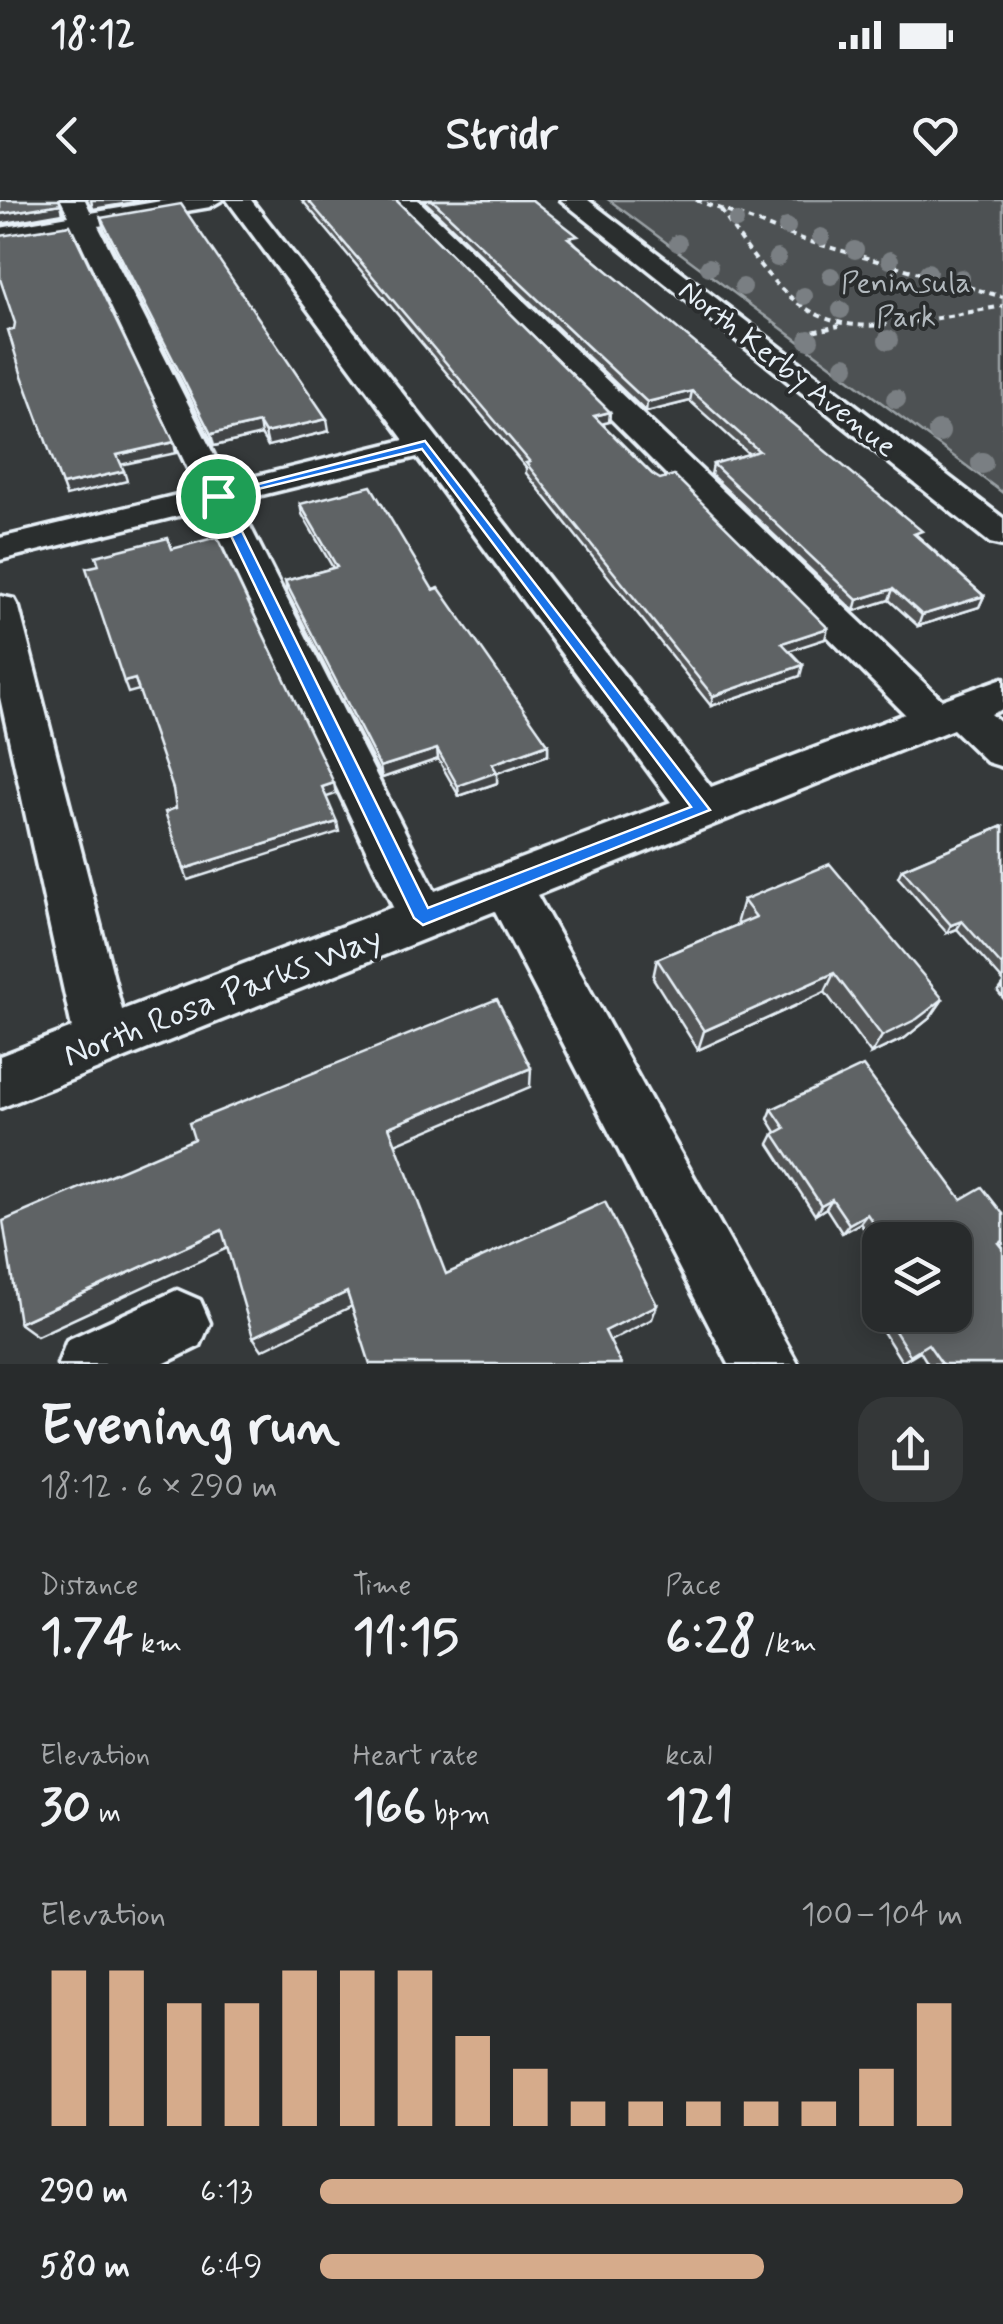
<!DOCTYPE html>
<meta charset="utf-8">
<style>
:root{--surface:#282b2c;--page:#343738;--text:#f1f3f6;--muted:#a5a7a9;--line:#444748;--accent:#d6ab8b}
body{margin:0;font-family:Mynerve,sans-serif;background:var(--page);color:var(--text);height:100vh;display:flex;flex-direction:column;font-size:38px;white-space:nowrap}
*{box-sizing:border-box;margin:0}
p{font-size:32px;color:var(--muted)}
.icon{flex:none;width:55px;height:55px;fill:none;stroke:currentColor;stroke-width:2;stroke-linecap:round;stroke-linejoin:round}
.map{position:relative;height:1164px;overflow:hidden}
.sheet{display:flex;flex-direction:column;background:var(--surface);flex:1}
.sheet>*{flex:none}
.buttons{position:absolute;left:862px;top:1022px;display:grid;gap:20px}
.buttons a{display:grid;place-items:center;width:110px;height:110px;border-radius:20px;background:var(--surface);box-shadow:0 5px 25px #0003,0 0 0 2px var(--line);font-size:50px}
.pin{position:absolute;display:grid;place-items:center;width:85px;height:85px;color:#fff;margin:-42px;border:5px solid #fff;border-radius:50%;box-shadow:0 2px 10px #0007}
.round{display:grid;place-items:center;flex:none;width:105px;height:105px;border-radius:30px;background:var(--page)}
.summary{display:flex;align-items:center;justify-content:space-between;height:170px;padding:0 40px}
h1{font-size:55px;font-weight:700;line-height:75px}
.stats{display:grid;grid-template-columns:repeat(3,1fr);gap:15px;height:170px;padding:10px 40px}
.stats div{display:grid;align-content:center}
.stats b{font-size:50px;font-weight:700}
.stats small{font-size:28px;font-weight:400}
.stats p{font-size:28px}
.chart{height:280px;padding:20px 40px}
.chart p{display:flex;justify-content:space-between}
.chart svg{width:100%;height:180px;margin-top:10px;stroke:var(--accent);stroke-width:6}
ul{padding:0 40px;list-style:none;font-size:32px}
li{display:grid;grid-template-columns:160px 120px 1fr;align-items:center;height:75px}
li i{height:25px;border-radius:12px;background:var(--accent)}
.status{display:flex;justify-content:space-between;align-items:center;height:70px;padding:0 50px;background:var(--surface);direction:ltr}
.status svg{height:28px;fill:currentColor}
header{display:flex;justify-content:space-between;align-items:center;height:130px;padding:0 40px;background:var(--surface);font-size:45px;font-weight:700}
.map>svg:first-child{display:block}
</style>
<div class="status"><b>18:12</b><svg viewBox="0 0 49 12"><path d="M0 12V9h3v3zM5 12V6h3v6zM10 12V3h3v9zM15 12V0h3v12zM26 1h20v11H26zM47 4h2v5h-2z"/></svg></div>
<header><svg class="icon" aria-label="back" viewBox="0 0 24 24"><path d="M15 5l-7 7 7 7"/></svg>Stridr<svg class="icon" aria-label="heart" viewBox="0 0 24 24"><path d="M12 20l-8-8c-3-5 5-10 8-4 3-6 11-1 8 4z"/></svg></header>
<div class="map">
<svg width="1003" height="1164" viewBox="0 0 1003 1164">
<rect width="100%" height="100%" fill="#35393a"/>
<filter id="ink" filterUnits="userSpaceOnUse"><feTurbulence type="fractalNoise" baseFrequency=".01" numOctaves="2"/><feDisplacementMap in="SourceGraphic" scale="20" xChannelSelector="R" yChannelSelector="G"/><feConvolveMatrix kernelMatrix="1 2 1 2 8 2 1 2 1" color-interpolation-filters="sRGB"/></filter>
<g filter="url(#ink)">
<path fill="#4d5152" stroke="#9aa1a5" stroke-width="2.5" d="M 609,0 L 1003,0 L 1003,293 Z"/>
<g fill="none" stroke-linecap="round" stroke-linejoin="round">
<defs>
<g id="minor">
<path d="M 61,0 L 85,0 L 91,13 L 167,0 L 222,0 L 210,7 L 98,26 L 228,283 L 404,240 L 227,0 L 251,0 L 711,587 L 905,514 L 393,0 L 418,0 L 942,500 L 1003,478 L 1003,509 L 991,514 L 1003,525 L 1003,567 L 987,562 L 953,529 L 537,695 L 798,1164 L 729,1164 L 495,711 L 0,908 L 0,856 L 72,828 L 0,497 L 0,396 L 14,399 L 19,408 L 122,810 L 393,707 L 206,309 L 0,360 L 0,338 L 198,290 L 75,30 L 0,42 L 0,28 L 69,16 ZM 417,257 L 671,602 L 435,691 L 237,301 Z"/>
<path d="M 561,0 L 588,0 L 1003,318 L 1003,346 L 990,343 Z"/>
<path d="M 177,1090 L 200,1100 L 210,1123 L 200,1146 L 163,1164 L 58,1164 L 67,1140 Z"/>
</g>
</defs>
<use href="#minor" stroke="#e8f1f8" stroke-width="7"/>
<g stroke="#e8f1f8" stroke-width="4" stroke-dasharray="6 5" stroke-linecap="butt">
<path d="M 696,0 L 804,40 L 1003,97"/>
<path d="M 721,10 C 812,153 849,134 1003,106"/>
<path d="M 803,134 L 839,126"/>
</g>
<use href="#minor" fill="#2a2d2e" fill-rule="evenodd"/>
</g>
<g fill="#7a7f83">
<circle cx="736" cy="21" r="8"/>
<circle cx="787" cy="27" r="9"/>
<circle cx="821" cy="37" r="9"/>
<circle cx="678" cy="43" r="9"/>
<circle cx="855" cy="50" r="9"/>
<circle cx="777" cy="58" r="9"/>
<circle cx="890" cy="60" r="9"/>
<circle cx="709" cy="67" r="9"/>
<circle cx="928" cy="72" r="9"/>
<circle cx="831" cy="76" r="9"/>
<circle cx="961" cy="78" r="9"/>
<circle cx="743" cy="87" r="9"/>
<circle cx="804" cy="96" r="9"/>
<circle cx="841" cy="110" r="9"/>
<circle cx="809" cy="140" r="10"/>
<circle cx="888" cy="140" r="10"/>
<circle cx="845" cy="166" r="10"/>
<circle cx="896" cy="199" r="10"/>
<circle cx="939" cy="232" r="11"/>
<circle cx="982" cy="263" r="11"/>
</g>
<g fill="#525557" stroke="#e8f1f8" stroke-width="2.5">
<path d="M 302,0 L 396,0 L 610,212 L 609,222 L 602,224 L 652,274 L 825,439 L 789,450 L 800,476 L 711,506 L 526,273 L 526,268 Z"/>
<path d="M 423,0 L 532,0 L 577,45 L 920,338 L 984,396 L 979,407 L 918,426 L 889,400 L 854,411 L 711,275 L 713,264 L 749,254 L 690,201 L 646,212 Z"/>
<path d="M 101,18 L 329,231 L 268,246 L 261,235 L 214,246 L 104,29 Z"/>
<path d="M 300,304 L 433,390 L 548,544 L 548,555 L 497,573 L 497,583 L 459,596 L 438,559 L 382,578 L 287,392 L 285,381 L 333,368 L 302,314 Z"/>
<path d="M 1003,626 L 1003,781 L 957,729 L 947,733 L 898,677 L 902,669 Z"/>
<path d="M 743,700 L 943,799 L 930,818 L 905,838 L 871,854 L 825,792 L 698,850 L 653,778 L 657,759 L 739,724 L 737,721 Z"/>
<path d="M 1003,785 L 1003,798 L 998,792 Z"/>
<path d="M 772,909 L 961,999 L 1003,1014 L 1003,1044 L 1001,1045 L 1003,1164 L 928,1164 L 920,1151 L 902,1162 L 872,1114 L 880,1106 L 880,1115 L 955,1115 L 955,1040 L 880,1040 L 880,1053 L 860,1023 L 842,1033 L 826,1008 L 815,1015 L 769,944 L 774,934 L 776,932 L 768,919 Z"/>
</g>
<g fill="#424547" stroke="#e8f1f8" stroke-width="2.5">
<path d="M 91,0 L 148,0 L 93,9 Z"/>
<path d="M 61,4 L 63,13 L 0,24 L 0,14 Z"/>
<path d="M 692,191 L 690,201 L 646,212 L 647,202 Z"/>
<path d="M 610,212 L 609,222 L 593,226 L 594,216 Z"/>
<path d="M 327,219 L 329,231 L 268,246 L 265,233 Z"/>
<path d="M 259,223 L 261,235 L 214,246 L 211,234 Z"/>
<path d="M 174,242 L 176,253 L 120,265 L 117,255 Z"/>
<path d="M 124,271 L 127,281 L 66,296 L 62,285 Z"/>
<path d="M 893,389 L 889,400 L 854,411 L 857,400 Z"/>
<path d="M 984,396 L 979,407 L 918,426 L 922,415 Z"/>
<path d="M 828,428 L 825,439 L 779,454 L 782,443 Z"/>
<path d="M 803,465 L 800,476 L 711,506 L 713,496 Z"/>
<path d="M 135,479 L 139,490 L 128,493 L 124,482 Z"/>
<path d="M 548,544 L 548,555 L 497,573 L 497,583 L 459,596 L 458,586 L 492,564 Z"/>
<path d="M 437,549 L 438,559 L 382,578 L 380,567 Z"/>
<path d="M 334,583 L 336,594 L 324,598 L 322,587 Z"/>
<path d="M 337,622 L 339,632 L 188,680 L 184,669 Z"/>
<path d="M 962,721 L 957,729 L 947,733 L 951,725 Z"/>
<path d="M 834,773 L 825,792 L 698,850 L 704,831 Z"/>
<path d="M 943,799 L 930,818 L 905,838 L 871,854 L 882,836 Z"/>
<path d="M 531,868 L 530,887 L 393,945 L 389,927 Z"/>
<path d="M 832,999 L 826,1008 L 815,1015 L 821,1005 Z"/>
<path d="M 867,1014 L 860,1023 L 842,1033 L 849,1024 Z"/>
<path d="M 222,1030 L 232,1046 L 37,1136 L 19,1123 Z"/>
<path d="M 347,1092 L 352,1106 L 262,1150 L 253,1137 Z"/>
<path d="M 657,1105 L 652,1119 L 602,1145 L 605,1131 Z"/>
</g>
<g fill="#5f6365" stroke="#e8f1f8" stroke-width="2.5">
<path d="M 0,0 L 59,0 L 61,4 L 0,14 Z"/>
<path d="M 308,0 L 396,0 L 610,212 L 594,216 L 652,274 L 660,279 L 674,275 L 828,428 L 782,443 L 803,465 L 713,496 L 526,263 L 530,262 Z"/>
<path d="M 432,0 L 532,0 L 578,36 L 568,38 L 922,331 L 914,334 L 984,396 L 922,415 L 893,389 L 857,400 L 713,264 L 759,251 L 692,191 L 647,202 Z"/>
<path d="M 181,4 L 327,219 L 265,233 L 259,223 L 211,234 L 101,18 Z"/>
<path d="M 70,25 L 174,242 L 117,255 L 124,271 L 62,285 L 21,173 L 8,130 L 14,129 L 15,123 L 0,79 L 0,36 Z"/>
<path d="M 371,286 L 433,390 L 439,388 L 548,544 L 492,564 L 497,572 L 458,586 L 437,549 L 380,567 L 285,381 L 337,367 L 300,304 Z"/>
<path d="M 217,337 L 334,583 L 322,587 L 337,622 L 184,669 L 165,612 L 176,608 L 173,589 L 135,479 L 124,482 L 86,368 L 99,365 L 96,356 L 168,338 L 172,349 Z"/>
<path d="M 1003,626 L 1003,767 L 962,721 L 951,725 L 902,669 Z"/>
<path d="M 830,664 L 943,799 L 917,819 L 882,836 L 834,773 L 704,831 L 657,759 L 756,717 L 743,700 Z"/>
<path d="M 497,799 L 531,868 L 389,927 L 446,1074 L 605,1002 L 657,1105 L 605,1131 L 621,1164 L 370,1164 L 347,1092 L 253,1137 L 222,1030 L 19,1123 L 3,1021 L 194,939 L 189,923 Z"/>
<path d="M 863,866 L 961,999 L 982,987 L 1003,1014 L 1003,1041 L 999,1043 L 1003,1048 L 1003,1164 L 942,1164 L 928,1144 L 910,1155 L 885,1115 L 955,1115 L 955,1040 L 885,1040 L 867,1014 L 849,1024 L 832,999 L 821,1005 L 774,934 L 785,928 L 772,909 Z"/>
</g>
</g>
<path fill="#1a73e8" stroke="#fff" stroke-width="2.5" fill-rule="evenodd" d="M 425,241 L 710,610 L 423,725 L 414,718 L 212,296 ZM 422,249 L 691,607 L 428,708 L 225,297 Z"/>
<g text-anchor="middle" stroke-width="8" stroke-linejoin="round" paint-order="stroke">
<g font-size="30" fill="#b2b9be" stroke="#2a2d2e">
<text x="906" y="92">Peninsula<tspan x="906" dy="34">Park</tspan></text>
</g>
<g font-size="30" fill="#e8f1f8" stroke="#2a2d2e">
<text transform="translate(788 168) rotate(38)" y="10">North Kerby Avenue</text>
</g>
<g font-size="35" fill="#e8f1f8" stroke="#2a2d2e">
<text transform="translate(222 795) rotate(-21)" y="12">North Rosa Parks Way</text>
</g>
</g>
</svg>
<div class="buttons">
<a><svg class="icon" aria-label="layers" viewBox="0 0 24 24"><path d="M12 4l9 5-9 5-9-5zM3 14l9 5 9-5"/></svg></a>
</div>
<div class="pin" style="left:218px;top:296px;background:#1e9e55"><svg class="icon" aria-label="arrive" viewBox="0 0 24 24"><path d="M6 21V4h12l-3 4 3 4H6"/></svg></div>
</div>
<section class="sheet">
<div class="summary"><div><h1>Evening run</h1><p>18:12 · 6 × 290 m</p></div><a class="round"><svg class="icon" aria-label="share" viewBox="0 0 24 24"><path d="M12 15V3M7 8l5-5 5 5M5 13v7h14v-7"/></svg></a></div>
<div class="stats">
<div><p>Distance</p><b>1.74<small> km</small></b></div>
<div><p>Time</p><b>11:15</b></div>
<div><p>Pace</p><b>6:28<small> /km</small></b></div>
</div>
<div class="stats">
<div><p>Elevation</p><b>30<small> m</small></b></div>
<div><p>Heart rate</p><b>166<small> bpm</small></b></div>
<div><p>kcal</p><b>121</b></div>
</div>
<div class="chart"><p><span>Elevation</span>100–104 m</p>
<svg viewBox="0 0 160 44" preserveAspectRatio="none"><path d="M5 44V6M15 44V6M25 44V14M35 44V14M45 44V6M55 44V6M65 44V6M75 44V22M85 44V30M95 44V38M105 44V38M115 44V38M125 44V38M135 44V38M145 44V30M155 44V14"/></svg>
</div>
<ul>
<li><b>290 m</b>6:13<i style="width:100%"></i></li>
<li><b>580 m</b>6:49<i style="width:69%"></i></li>
</ul>
</section>
